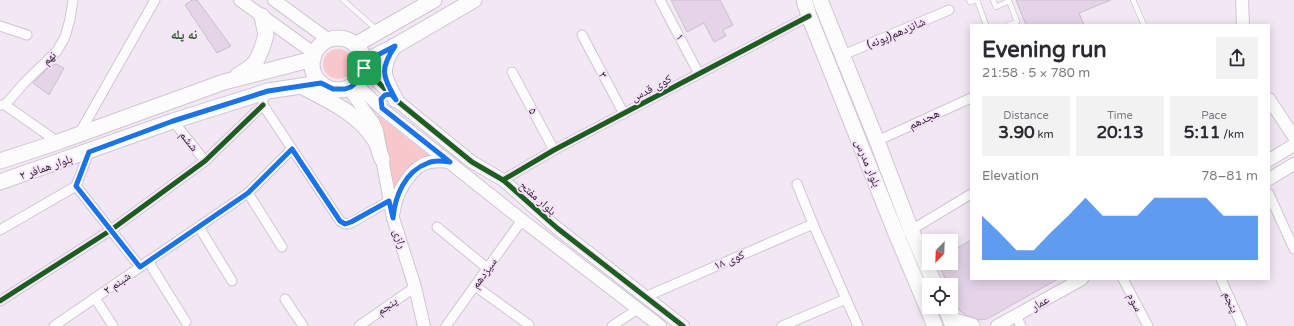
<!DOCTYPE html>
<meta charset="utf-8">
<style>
:root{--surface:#fff;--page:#f2f2f3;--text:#2b2b33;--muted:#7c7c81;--accent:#1a73e8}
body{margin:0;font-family:"Varela Round","Noto Naskh Arabic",sans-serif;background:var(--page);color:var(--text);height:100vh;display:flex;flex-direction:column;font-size:15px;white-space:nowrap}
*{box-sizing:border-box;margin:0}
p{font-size:13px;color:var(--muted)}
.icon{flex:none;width:22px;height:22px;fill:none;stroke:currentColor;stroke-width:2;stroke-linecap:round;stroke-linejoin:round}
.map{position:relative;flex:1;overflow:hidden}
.details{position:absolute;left:970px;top:24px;width:300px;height:256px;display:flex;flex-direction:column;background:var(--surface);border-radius:0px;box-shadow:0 2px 10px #0003}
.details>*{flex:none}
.needle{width:26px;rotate:203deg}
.fabs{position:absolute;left:922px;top:234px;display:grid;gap:8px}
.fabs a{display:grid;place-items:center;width:36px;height:36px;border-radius:0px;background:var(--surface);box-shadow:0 2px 10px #0003;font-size:20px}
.pin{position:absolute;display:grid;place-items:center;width:34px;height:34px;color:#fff;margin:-17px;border-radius:8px;box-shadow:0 2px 6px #0006}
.round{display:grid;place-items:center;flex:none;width:42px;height:42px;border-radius:0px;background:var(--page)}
.head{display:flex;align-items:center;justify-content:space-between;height:68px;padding:0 12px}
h1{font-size:22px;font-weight:700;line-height:30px}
.figures{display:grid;grid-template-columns:repeat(3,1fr);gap:6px;height:68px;padding:4px 12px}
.figures div{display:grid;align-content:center;border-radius:0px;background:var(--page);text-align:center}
.figures b{font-size:17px;font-weight:700}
.figures small{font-size:11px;font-weight:400}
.figures p{font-size:11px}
.chart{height:112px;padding:8px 12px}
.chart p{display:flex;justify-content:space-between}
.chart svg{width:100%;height:72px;margin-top:4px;fill:var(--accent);opacity:.7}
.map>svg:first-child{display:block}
</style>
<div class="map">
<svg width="1294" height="326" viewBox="0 0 1294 326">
<rect width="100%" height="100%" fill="#f2e8f4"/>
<g fill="#f7c7cb">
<circle cx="338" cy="64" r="15"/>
<path d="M 378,115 L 430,156 L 391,197 Z"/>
</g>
<g fill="#e5d4e8" stroke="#cbbecd">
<path d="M 192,0 L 197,0 L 231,46 L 217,53 L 185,5 Z"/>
<path d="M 671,0 L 720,0 L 733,25 L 723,30 L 726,36 L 714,42 L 704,23 L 687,32 Z"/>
<path d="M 1016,0 L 1111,0 L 1079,13 L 1084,25 L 1026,25 Z"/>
<path d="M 56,64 L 64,68 L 49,95 L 33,83 L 50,66 Z"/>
<path d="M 971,240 L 971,279 L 1058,279 L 987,319 L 978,320 L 966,315 L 960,311 L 951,292 L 951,285 L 948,285 L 938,263 L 951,263 L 951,252 Z"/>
</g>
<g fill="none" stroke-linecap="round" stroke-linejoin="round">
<defs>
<g id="service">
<path d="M 343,0 L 376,29"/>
<path d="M 969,0 L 970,2 L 976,0"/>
<path d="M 977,0 L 986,25"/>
<path d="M 993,0 L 996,7 L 1009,1 L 1017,22 L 1008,25"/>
<path d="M 1133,0 L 1144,25"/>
</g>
<g id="minor">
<path d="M 660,0 L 699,74"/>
<path d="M 0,26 L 27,35"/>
<path d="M 582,35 L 624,114"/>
<path d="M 843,55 L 949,10"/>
<path d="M 512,72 L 554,150"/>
<path d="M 263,100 L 263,105 L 340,221 L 345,224 L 351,223 L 389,201"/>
<path d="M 0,105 L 5,105 L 58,142"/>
<path d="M 5,105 L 25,82 L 57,51 L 65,37 L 70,19 L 73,0"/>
<path d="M 173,121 L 205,161"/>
<path d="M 79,134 L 155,0"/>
<path d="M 877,141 L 971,98"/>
<path d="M 503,180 L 554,150 L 809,16"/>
<path d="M 797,184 L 813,224 L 858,326"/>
<path d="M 76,186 L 140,267"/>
<path d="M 248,193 L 282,247"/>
<path d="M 1269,194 L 1294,249"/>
<path d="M 199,227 L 232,281"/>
<path d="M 437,227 L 487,268"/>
<path d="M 0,230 L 76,186 L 89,152"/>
<path d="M 908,232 L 971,194"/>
<path d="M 148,261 L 186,322"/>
<path d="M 1123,279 L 1148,326"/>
<path d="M 1221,279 L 1242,326"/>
<path d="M 475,286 L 529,325"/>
<path d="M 645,297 L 813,224"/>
<path d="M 95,298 L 113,326"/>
<path d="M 285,299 L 303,326"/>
<path d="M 0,301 L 111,230 L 205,161 L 263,105"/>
<path d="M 1016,316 L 1021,326"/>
<path d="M 54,326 L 248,193 L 292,149"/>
<path d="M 359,326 L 415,287"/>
<path d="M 446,326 L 522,220"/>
<path d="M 612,326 L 638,309"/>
<path d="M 782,326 L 846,299"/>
</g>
<g id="tertiary">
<path d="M 240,0 L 315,54"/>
<path d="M 274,0 L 329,40"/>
<path d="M 1242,0 L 1243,25"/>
<path d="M 364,68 L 396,100 L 472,162 L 503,180 L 557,228 L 683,326"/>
<path d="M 355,83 L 381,108 L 522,220 L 660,326"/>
<path d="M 348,88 L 373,122 L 377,131 L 393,218 L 415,287 L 424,326"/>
<path d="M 1269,99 L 1294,137"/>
<path d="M 1269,160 L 1294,145"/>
<path d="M 1269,179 L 1294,164"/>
<path d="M 394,211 C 396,193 411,166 430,162 C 437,161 443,161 449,162"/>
<path d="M 997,326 L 1082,279"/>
</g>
<g id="primary">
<path d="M 804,0 L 809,16 L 897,236 L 935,326"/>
<path d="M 820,0 L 877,141 L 911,230 L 935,285"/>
<circle cx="338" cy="64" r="26"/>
<path d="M 355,45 L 434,0"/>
<path d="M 394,46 C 379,70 383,77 396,100"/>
<path d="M 364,62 L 395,46 L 474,0"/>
<path d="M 238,75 L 248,69 L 256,62 L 262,48 L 266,35 L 262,16"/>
<path d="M 301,86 C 327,100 358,113 374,139 C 378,144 379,152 382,159"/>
<path d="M 0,161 L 58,142 L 224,82 L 313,59"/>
<path d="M 0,182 L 173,121 L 268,91 L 321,83"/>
<path d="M 945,307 L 953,326"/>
<path d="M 951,320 L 972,326"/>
</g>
</defs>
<use href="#service" stroke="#d2c4d4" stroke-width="6"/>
<use href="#minor" stroke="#d2c4d4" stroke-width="11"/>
<use href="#tertiary" stroke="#d2c4d4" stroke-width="14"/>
<use href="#primary" stroke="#d2c4d4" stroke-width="17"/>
<use href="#service" stroke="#fdfcfd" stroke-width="4.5"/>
<use href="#minor" stroke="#fdfcfd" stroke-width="9"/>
<use href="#tertiary" stroke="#fdfcfd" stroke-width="12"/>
<use href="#primary" stroke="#fdfcfd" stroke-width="15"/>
<defs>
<g id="cycleway">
<path d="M 364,68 L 396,100 L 472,162 L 503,180 L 557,228 L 683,326"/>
<path d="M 503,180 L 554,150 L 809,16"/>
<path d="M 0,301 L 111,230 L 205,161 L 263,105"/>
</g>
</defs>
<use href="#cycleway" stroke="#f6e3f9" stroke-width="8"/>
<use href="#cycleway" stroke="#1b5e20" stroke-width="5"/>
</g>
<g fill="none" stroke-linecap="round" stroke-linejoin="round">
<defs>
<path id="route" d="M 395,46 C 379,70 383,76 396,100 L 391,94 L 385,95 L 381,99 L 382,108 L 450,162 C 443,161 434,160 428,163 C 405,171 395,196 393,218 L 389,201 L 351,222 L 345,224 L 340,221 L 292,149 L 248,193 L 140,267 L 76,186 L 89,152 L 173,121 L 268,91 L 321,83 L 333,89 L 345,89 L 351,87 L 360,79 L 364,68 L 364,62 Z"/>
</defs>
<use href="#route" stroke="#fff" stroke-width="8"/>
<use href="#route" stroke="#1a73e8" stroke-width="5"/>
</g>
<g text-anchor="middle" stroke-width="3.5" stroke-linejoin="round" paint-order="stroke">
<g font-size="12" fill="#311f34" stroke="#f6e3f9">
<text transform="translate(896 33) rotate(-23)" y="4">شانزدهم(پونه)</text>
<text transform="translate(680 37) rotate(62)" y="4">۱</text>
<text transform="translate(49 58) rotate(-45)" y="4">نهم</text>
<text transform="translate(603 75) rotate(62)" y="4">۳</text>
<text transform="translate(651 88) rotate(-28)" y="4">کوی قدس</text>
<text transform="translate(533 111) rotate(62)" y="4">۵</text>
<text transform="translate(924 119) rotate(-25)" y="4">هجدهم</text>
<text transform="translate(189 141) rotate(51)" y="4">ششم</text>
<text transform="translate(868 163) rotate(68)" y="4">بلوار مدرس</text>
<text transform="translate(46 167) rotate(-19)" y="4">بلوار همافر ۲</text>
<text transform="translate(538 198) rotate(42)" y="4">بلوار مفتح</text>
<text transform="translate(400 239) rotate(73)" y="4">رازی</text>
<text transform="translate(729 260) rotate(-23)" y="4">کوی ۱۸</text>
<text transform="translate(484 273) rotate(-54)" y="4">سیزدهم</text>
<text transform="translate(117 283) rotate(-35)" y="4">شبنم ۲</text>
<text transform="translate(1135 302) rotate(62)" y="4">سوم</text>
<text transform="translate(1231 302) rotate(66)" y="4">پنجم</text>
<text transform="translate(1040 303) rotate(-30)" y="4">عمار</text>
<text transform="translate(387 306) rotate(-35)" y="4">پنجم</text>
</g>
<g font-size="13" font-weight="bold" fill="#25551e" stroke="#f6e3f9">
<text x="184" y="39">نه پله</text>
</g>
</g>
</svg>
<div class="fabs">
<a><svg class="needle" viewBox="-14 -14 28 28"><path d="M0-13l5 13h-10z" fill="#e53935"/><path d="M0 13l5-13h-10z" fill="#7c7c81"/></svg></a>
<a><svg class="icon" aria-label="locate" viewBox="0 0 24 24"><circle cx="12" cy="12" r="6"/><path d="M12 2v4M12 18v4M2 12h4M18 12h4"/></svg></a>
</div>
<div class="pin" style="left:364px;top:68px;background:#1e9e55"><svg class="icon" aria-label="arrive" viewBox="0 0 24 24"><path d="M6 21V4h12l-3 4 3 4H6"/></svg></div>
<section class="details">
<div class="head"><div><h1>Evening run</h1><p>21:58 · 5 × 780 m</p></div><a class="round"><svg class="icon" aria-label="share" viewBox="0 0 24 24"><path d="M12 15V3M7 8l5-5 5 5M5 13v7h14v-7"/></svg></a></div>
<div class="figures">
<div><p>Distance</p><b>3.90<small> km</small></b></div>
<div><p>Time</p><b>20:13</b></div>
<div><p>Pace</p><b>5:11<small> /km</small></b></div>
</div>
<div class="chart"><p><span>Elevation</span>78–81 m</p>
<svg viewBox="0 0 160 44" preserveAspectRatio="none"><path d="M0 44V17L10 27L20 38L30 38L40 27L50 17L60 6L70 17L80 17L90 17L100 6L110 6L120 6L130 6L140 17L150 17L160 17V44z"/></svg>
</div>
</section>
</div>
